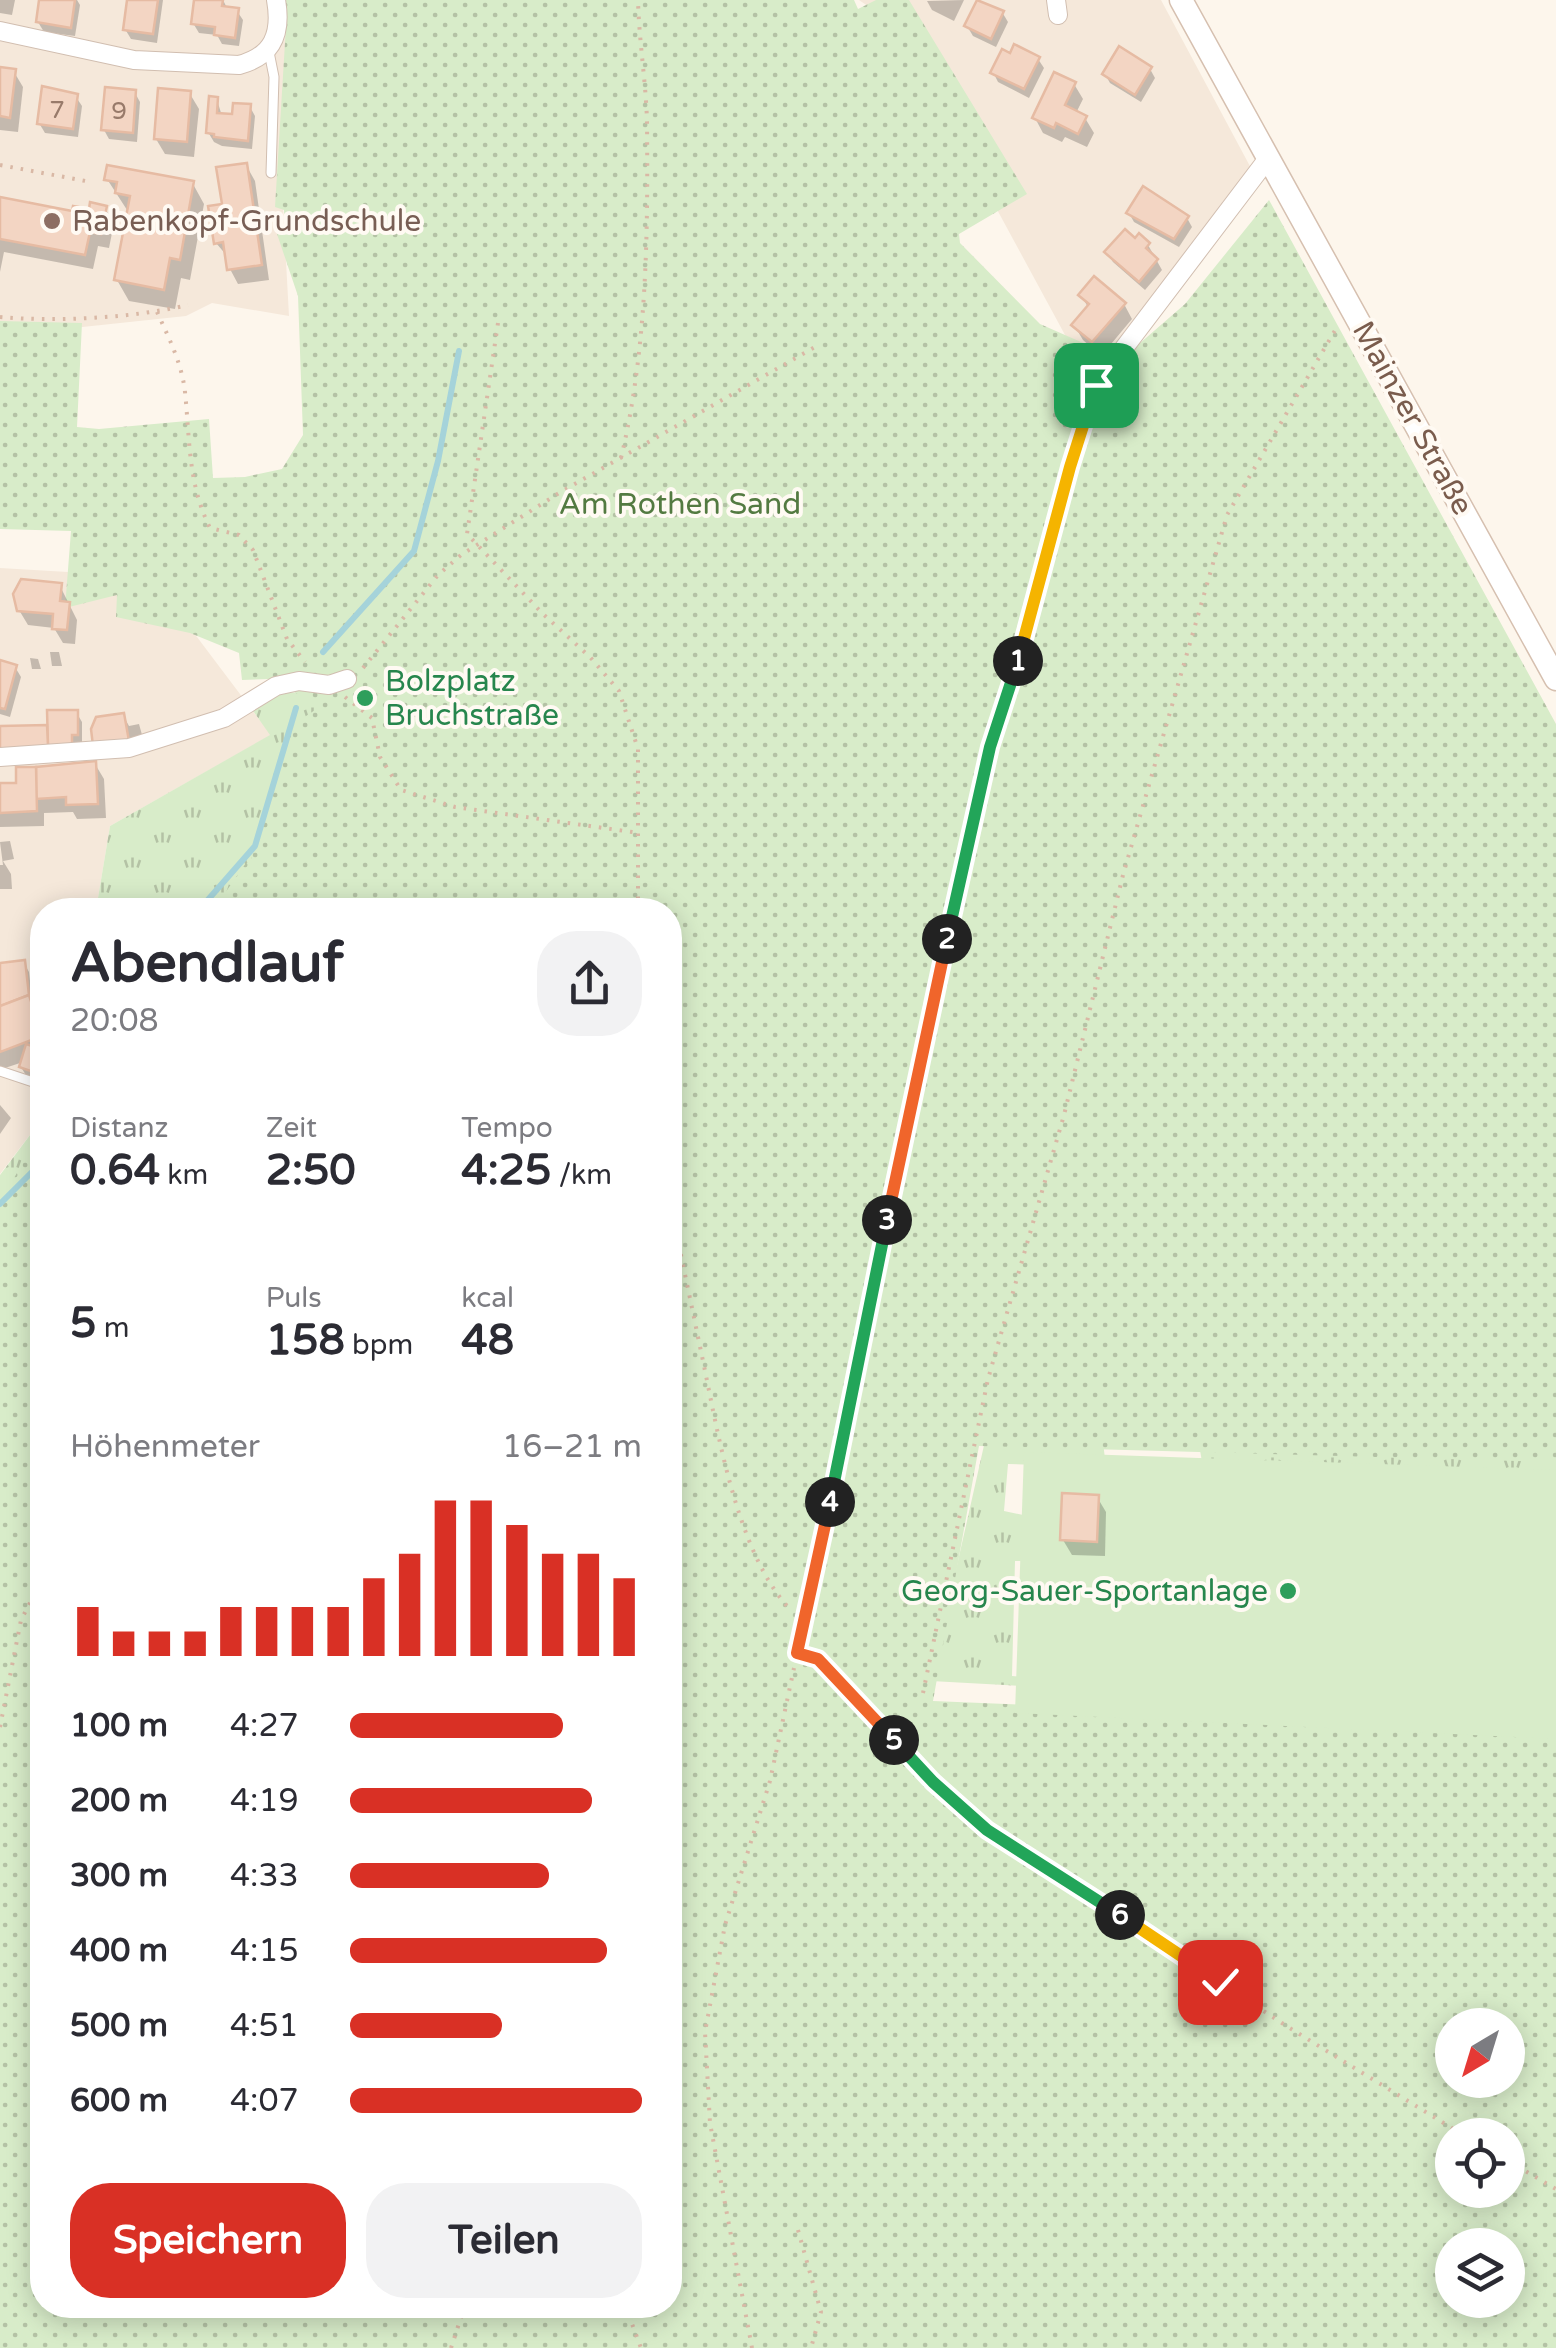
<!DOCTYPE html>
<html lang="de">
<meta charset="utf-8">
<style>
:root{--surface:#fff;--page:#f2f2f3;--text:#2b2b33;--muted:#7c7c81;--accent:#d93025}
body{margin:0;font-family:"Varela Round",sans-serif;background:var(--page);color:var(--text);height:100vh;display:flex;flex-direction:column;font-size:38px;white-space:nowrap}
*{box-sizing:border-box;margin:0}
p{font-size:32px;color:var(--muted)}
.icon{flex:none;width:55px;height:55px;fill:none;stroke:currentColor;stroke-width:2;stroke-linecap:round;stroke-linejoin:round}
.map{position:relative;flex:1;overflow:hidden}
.sheet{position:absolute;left:30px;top:898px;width:652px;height:1420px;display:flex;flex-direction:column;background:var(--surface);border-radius:40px;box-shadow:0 5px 25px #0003}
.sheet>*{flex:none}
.needle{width:65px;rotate:218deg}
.fabs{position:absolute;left:1435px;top:2008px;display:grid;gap:20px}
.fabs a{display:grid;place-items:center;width:90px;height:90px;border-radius:50%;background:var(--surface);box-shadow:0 5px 25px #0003;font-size:50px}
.pin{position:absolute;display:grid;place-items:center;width:85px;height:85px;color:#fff;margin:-42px;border-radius:20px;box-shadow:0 5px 15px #0006}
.km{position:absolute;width:50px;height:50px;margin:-25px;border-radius:50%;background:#222;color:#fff;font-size:28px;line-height:50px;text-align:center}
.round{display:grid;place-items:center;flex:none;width:105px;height:105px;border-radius:40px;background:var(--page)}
.overview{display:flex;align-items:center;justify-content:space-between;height:170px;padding:0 40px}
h1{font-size:55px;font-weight:700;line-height:75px}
.metrics{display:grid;grid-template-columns:repeat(3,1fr);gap:15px;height:170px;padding:10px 40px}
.metrics div{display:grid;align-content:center}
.metrics b{font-size:42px;font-weight:700}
.metrics small{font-size:28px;font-weight:400}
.metrics p{font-size:28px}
.chart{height:280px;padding:20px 40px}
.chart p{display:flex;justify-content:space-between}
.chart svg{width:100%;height:180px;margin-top:10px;stroke:var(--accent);stroke-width:6}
.cta{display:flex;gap:20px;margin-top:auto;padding:20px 40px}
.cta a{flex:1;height:115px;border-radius:40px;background:var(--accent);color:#fff;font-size:40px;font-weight:700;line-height:115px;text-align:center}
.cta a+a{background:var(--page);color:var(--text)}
ul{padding:0 40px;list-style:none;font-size:32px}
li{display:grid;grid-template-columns:160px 120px 1fr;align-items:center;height:75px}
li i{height:25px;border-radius:12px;background:var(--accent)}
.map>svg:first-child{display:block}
</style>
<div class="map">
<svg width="1556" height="2348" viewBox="0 0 1556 2348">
<defs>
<pattern id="grass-tufts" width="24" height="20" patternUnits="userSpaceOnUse" patternTransform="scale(2.5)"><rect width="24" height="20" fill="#d8ecc9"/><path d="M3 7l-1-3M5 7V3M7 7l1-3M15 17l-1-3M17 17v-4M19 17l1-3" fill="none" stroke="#b4c2a5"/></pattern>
<pattern id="park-dots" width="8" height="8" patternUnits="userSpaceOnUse" patternTransform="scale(2.5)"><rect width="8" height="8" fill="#d8ecc9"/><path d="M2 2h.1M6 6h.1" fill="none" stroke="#b4c2a5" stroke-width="1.8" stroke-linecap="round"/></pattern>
</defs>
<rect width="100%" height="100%" fill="#fdf6ec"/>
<g fill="#f5e8da">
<path d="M 0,0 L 280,0 L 295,20 L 281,171 L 289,316 L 212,303 L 186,316 L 26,333 L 0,328 Z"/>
<path d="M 859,0 L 1161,0 L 1252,170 L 1090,381 L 898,27 Z"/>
<path d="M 0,568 L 136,576 L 197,637 L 271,735 L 110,826 L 96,910 L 42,910 L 42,1119 L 0,1174 Z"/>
</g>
<g fill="url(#grass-tufts)">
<path d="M 280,691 L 333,697 L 480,910 L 96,910 L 110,826 L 270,735 L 251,708 Z"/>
<path d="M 42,1119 L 42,1227 L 0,1244 L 0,1175 Z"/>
<path d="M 987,1432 L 1102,1434 L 1106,1467 L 1008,1464 L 1004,1511 L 1033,1517 L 1032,1561 L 1015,1561 L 1012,1676 L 1023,1677 L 1021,1686 L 931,1681 Z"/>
<path d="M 1199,1444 L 1556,1459 L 1556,1479 L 1202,1462 Z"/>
</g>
<path fill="url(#park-dots)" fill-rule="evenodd" d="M 282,0 L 854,0 L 858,9 L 876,0 L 909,0 L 1027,194 L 959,234 L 960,243 L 1040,324 L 1106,353 L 1115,373 L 1139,344 L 1185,304 L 1269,200 L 1556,724 L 1556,1462 L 979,1446 L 933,1701 L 1556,1726 L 1556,2348 L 0,2348 L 0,1202 L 24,1161 L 39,1159 L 42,1143 L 42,2305 L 670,2305 L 670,910 L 213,910 L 246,863 L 250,863 L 278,757 L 303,718 L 321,706 L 269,679 L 242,680 L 239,653 L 190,633 L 116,617 L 117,595 L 65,608 L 71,531 L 0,529 L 0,321 L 82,323 L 77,427 L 99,429 L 209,419 L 213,478 L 245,477 L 282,469 L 303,435 L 298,296 L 277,234 L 285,234 L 284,210 L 275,207 L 286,26 ZM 1452,2025 L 1508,2025 L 1508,2080 L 1452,2080 ZM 1452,2135 L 1508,2135 L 1508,2190 L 1452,2190 ZM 1452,2245 L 1508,2245 L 1508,2300 L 1452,2300 Z"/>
<path fill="#d8ecc9" d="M 1024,1452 L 1556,1470 L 1556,1739 L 1015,1713 Z"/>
<g fill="#0003">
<path d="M 0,0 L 15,0 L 12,15 L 0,13 Z"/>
<path d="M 42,0 L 77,0 L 80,5 L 75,36 L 44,32 L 38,22 Z"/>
<path d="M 130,0 L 163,0 L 157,43 L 131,39 L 125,29 Z"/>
<path d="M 196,0 L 223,0 L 227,8 L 237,11 L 243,20 L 239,46 L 222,44 L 217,35 L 199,33 L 193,23 Z"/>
<path d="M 964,0 L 954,21 L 932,10 L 927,1 Z"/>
<path d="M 1002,12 L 1008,22 L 996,47 L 973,36 L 967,26 Z"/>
<path d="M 1038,59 L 1044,68 L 1029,98 L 998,82 L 993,72 Z"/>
<path d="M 1150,69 L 1155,78 L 1141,102 L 1110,83 L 1105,74 Z"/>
<path d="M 0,70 L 14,72 L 23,87 L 18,132 L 0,130 Z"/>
<path d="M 1074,84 L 1083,99 L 1076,113 L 1085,118 L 1094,133 L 1087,147 L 1065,137 L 1062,142 L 1043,133 L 1035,118 Z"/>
<path d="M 135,93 L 140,102 L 137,142 L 109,139 L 104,130 Z"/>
<path d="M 190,94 L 199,109 L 194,157 L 165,154 L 156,139 Z"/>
<path d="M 76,97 L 82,106 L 78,137 L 45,133 L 39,123 Z"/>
<path d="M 217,100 L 222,116 L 235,117 L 250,107 L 255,116 L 252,149 L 222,146 L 214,142 L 208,132 Z"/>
<path d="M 246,165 L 255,181 L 269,280 L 238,284 L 230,269 L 228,257 L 216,243 L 225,206 Z"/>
<path d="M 107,179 L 193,184 L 204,204 L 190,280 L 181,278 L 175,309 L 129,301 L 117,280 L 129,213 Z"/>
<path d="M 0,200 L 74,214 L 105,208 L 114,223 L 109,248 L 98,246 L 93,269 L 4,252 L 0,272 Z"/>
<path d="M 1129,213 L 1187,218 L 1192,227 L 1179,247 L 1134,222 Z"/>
<path d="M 1148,245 L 1162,270 L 1145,290 L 1113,262 L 1107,253 Z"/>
<path d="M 1081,295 L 1124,304 L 1132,319 L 1101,356 L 1083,340 L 1074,325 L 1089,309 Z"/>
<path d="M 60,586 L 77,620 L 75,644 L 63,643 L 54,628 L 28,625 L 19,610 Z"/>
<path d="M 50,652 L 59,652 L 62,666 L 52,666 Z"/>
<path d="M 30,658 L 38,659 L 41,669 L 32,669 Z"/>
<path d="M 0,663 L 15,667 L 21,677 L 10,717 L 0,714 Z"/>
<path d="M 76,712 L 82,722 L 82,744 L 0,757 L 0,728 L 50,728 Z"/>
<path d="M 123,715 L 129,726 L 139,724 L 144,742 L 101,755 Z"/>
<path d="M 95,764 L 104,779 L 106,818 L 77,819 L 73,812 L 44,813 L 44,826 L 0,827 L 0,785 L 19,785 Z"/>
<path d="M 10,841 L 14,859 L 3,861 L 11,874 L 12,889 L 0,889 L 0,865 L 3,865 L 0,842 Z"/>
<path d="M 24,963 L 29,972 L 33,1007 L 42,1029 L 42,1082 L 27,1077 L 21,1067 L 23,1062 L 2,1069 L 0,1066 L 0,965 Z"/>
<path d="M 0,1105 L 11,1118 L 0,1134 Z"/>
<path d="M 1097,1497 L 1106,1512 L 1105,1556 L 1072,1555 L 1063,1540 Z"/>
</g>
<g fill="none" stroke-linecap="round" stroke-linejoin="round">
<g stroke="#a5d3da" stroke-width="6">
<path d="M 323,652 L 414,551 L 438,461 L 459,351"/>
<path d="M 199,910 L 255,846 L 296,708"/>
<path d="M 0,1204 L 42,1162"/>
</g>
</g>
<g fill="#f3d5c3" stroke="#e6bba3" stroke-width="2.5">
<path d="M 39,0 L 75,0 L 71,28 L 36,22 Z"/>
<path d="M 127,0 L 158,0 L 153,34 L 123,30 Z"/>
<path d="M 194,0 L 223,0 L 222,6 L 239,8 L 235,38 L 214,35 L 215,27 L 191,24 Z"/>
<path d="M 977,0 L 1004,11 L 991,39 L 964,26 Z"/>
<path d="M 1014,44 L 1040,57 L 1024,89 L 990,73 L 1002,49 L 1010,53 Z"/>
<path d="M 1119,46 L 1152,67 L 1135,95 L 1102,74 Z"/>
<path d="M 0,67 L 16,69 L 10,118 L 0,116 Z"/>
<path d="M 1054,72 L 1076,82 L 1065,105 L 1087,116 L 1078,134 L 1056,123 L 1054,128 L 1032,118 Z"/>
<path d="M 42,86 L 78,94 L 73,129 L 37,124 Z"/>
<path d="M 105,87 L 136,90 L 133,133 L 101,130 Z"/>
<path d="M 158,88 L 191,91 L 187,142 L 154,139 Z"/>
<path d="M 209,96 L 218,97 L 217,113 L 232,114 L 233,103 L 251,104 L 248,141 L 214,137 L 214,134 L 206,133 Z"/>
<path d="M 247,163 L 262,265 L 227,270 L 223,242 L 214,244 L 208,206 L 222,204 L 216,167 Z"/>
<path d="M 107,165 L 194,181 L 180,260 L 170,258 L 164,290 L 114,280 L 130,196 L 115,193 L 117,182 L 104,180 Z"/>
<path d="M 1143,186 L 1189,216 L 1174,239 L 1126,213 Z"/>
<path d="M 0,197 L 72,211 L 73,206 L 89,209 L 90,202 L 107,206 L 101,234 L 90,232 L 85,255 L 0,239 Z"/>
<path d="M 1125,229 L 1135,238 L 1139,233 L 1150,243 L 1146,248 L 1158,259 L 1139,282 L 1104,252 Z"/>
<path d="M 1094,276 L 1126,303 L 1092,342 L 1071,325 L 1089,304 L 1078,295 Z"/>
<path d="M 21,579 L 62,583 L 60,601 L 70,602 L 67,630 L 52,629 L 53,614 L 17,611 L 13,594 Z"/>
<path d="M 0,660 L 17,665 L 5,709 L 0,708 Z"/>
<path d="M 47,710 L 78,710 L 78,735 L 72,735 L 72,746 L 48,746 Z"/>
<path d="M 124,713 L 129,741 L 93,746 L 91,729 L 96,717 Z"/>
<path d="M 47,725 L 48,746 L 0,752 L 0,726 Z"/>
<path d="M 96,761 L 98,804 L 66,805 L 66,797 L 36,799 L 36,767 Z"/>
<path d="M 16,767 L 36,767 L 37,811 L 0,813 L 0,783 L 16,783 Z"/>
<path d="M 25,960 L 29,995 L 0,1006 L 0,963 Z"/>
<path d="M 29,995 L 42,1036 L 0,1052 L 0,1006 Z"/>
<path d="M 26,1044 L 42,1049 L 42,1075 L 19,1067 Z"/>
<path d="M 1062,1493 L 1099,1495 L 1097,1542 L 1060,1540 Z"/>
</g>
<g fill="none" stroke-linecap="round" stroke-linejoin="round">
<defs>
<g id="service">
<path d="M 269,52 L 274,77 L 271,173"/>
<path d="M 0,1071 L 42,1085"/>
<path d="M 818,1659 L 797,1653 C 860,1351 923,1049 990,747 C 1033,629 1058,505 1096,385"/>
</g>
<g id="minor">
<path d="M 1056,0 L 1058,15"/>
<path d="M 0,31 L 134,60 L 239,65 C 273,56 282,34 276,0"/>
<path d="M 1096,385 L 1269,157"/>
<path d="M 0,757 L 129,748 L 224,718 L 276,686 L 299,681 L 329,685 L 347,679"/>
</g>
<path id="secondary" d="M 1181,0 L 1556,679"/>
</defs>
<use href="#service" stroke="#d1beb0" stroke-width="11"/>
<use href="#minor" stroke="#d1beb0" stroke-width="20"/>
<use href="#secondary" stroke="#d6c0b0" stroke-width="25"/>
<g stroke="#d9b8a5" stroke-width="4" stroke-dasharray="2.5 8" stroke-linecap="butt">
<path d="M 0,165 L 91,182"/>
<path d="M 157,312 C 169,338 182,364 185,392 C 190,441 188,484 210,528 L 239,535 L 253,550 L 287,639 L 305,662"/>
<path d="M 0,317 C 58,322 132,318 188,305"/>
<path d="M 498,323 L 467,534 L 543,614 L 590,657 L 619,691 L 638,749 L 638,910"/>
<path d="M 621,458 C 647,349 648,235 647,122 C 646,82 639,41 638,0"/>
<path d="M 363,668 L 438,575 L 461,555 L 559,493 L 815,347"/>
<path d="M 345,697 L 372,718 L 380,757 L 401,790 L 455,807 L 639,833"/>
<path d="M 670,1203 C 681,1255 692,1308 703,1361 C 718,1433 738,1558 792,1611"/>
<path d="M 828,1670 L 933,1782 L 987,1830 L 1288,2027 L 1463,2135"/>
<path d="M 923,1693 L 988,1379 L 1064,1115 L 1123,875 L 1227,515 L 1337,327"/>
<path d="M 0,1727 L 21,1620 L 42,1580"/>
<path d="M 1508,2161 L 1556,2189"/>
<path d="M 798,2230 L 821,2312 L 811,2348"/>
<path d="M 625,2305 L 641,2348"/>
<path d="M 451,2348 L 465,2305"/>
<path d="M 752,2348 L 710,2123 L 705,2032 L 725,1925 L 770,1781 L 794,1668"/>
</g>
<use href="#service" stroke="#fff" stroke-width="9"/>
<use href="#minor" stroke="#fff" stroke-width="18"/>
<use href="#secondary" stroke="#fff" stroke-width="22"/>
</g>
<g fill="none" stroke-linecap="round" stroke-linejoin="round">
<defs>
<path id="split-1" d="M 1018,661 L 1070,467 L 1096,385"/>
<path id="split-2" d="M 947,939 L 990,747 L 1018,661"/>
<path id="split-3" d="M 887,1220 L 947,939"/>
<path id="split-4" d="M 830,1502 L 887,1220"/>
<path id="split-5" d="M 830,1502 L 797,1653 L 818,1659 L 894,1740"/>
<path id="split-6" d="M 894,1740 L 933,1782 L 987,1830 L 1120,1915"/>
<path id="split-7" d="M 1120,1915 L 1220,1982"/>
</defs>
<use href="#split-1" stroke="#fff" stroke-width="20"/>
<use href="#split-2" stroke="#fff" stroke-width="20"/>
<use href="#split-3" stroke="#fff" stroke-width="20"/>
<use href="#split-4" stroke="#fff" stroke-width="20"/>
<use href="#split-5" stroke="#fff" stroke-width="20"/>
<use href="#split-6" stroke="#fff" stroke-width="20"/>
<use href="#split-7" stroke="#fff" stroke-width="20"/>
<use href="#split-1" stroke="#f5b400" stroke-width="12"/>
<use href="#split-2" stroke="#22a559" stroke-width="12"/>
<use href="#split-3" stroke="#f0652b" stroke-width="12"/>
<use href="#split-4" stroke="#22a559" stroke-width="12"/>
<use href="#split-5" stroke="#f0652b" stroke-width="12"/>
<use href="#split-6" stroke="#22a559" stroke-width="12"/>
<use href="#split-7" stroke="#f5b400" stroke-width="12"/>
</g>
<circle fill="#8d6e63" stroke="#fffaf3" stroke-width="4" cx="52" cy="221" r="10"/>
<g fill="#2e9e5b" stroke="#fffaf3" stroke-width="4">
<circle cx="365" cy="698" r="10"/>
<circle cx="1288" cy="1591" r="10"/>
</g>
<g text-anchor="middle" stroke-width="8" stroke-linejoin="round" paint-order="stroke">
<g font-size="25" fill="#987a6a">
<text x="57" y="118">7</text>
<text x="119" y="119">9</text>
</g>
<g font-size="30" fill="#785e54" stroke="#fffaf3" text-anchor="start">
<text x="72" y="231">Rabenkopf-Grundschule</text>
</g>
<g font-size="30" fill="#7a5c4d" stroke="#fffaf3">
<text transform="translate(1413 418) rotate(61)" y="10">Mainzer Straße</text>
</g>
<g font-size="30" fill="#537a41" stroke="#fffaf3">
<text x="680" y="514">Am Rothen Sand</text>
</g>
<g font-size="30" fill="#27864d" stroke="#fffaf3" text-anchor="start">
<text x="385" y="691">Bolzplatz<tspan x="385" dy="34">Bruchstraße</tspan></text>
<text x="1268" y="1601" text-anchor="end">Georg-Sauer-Sportanlage</text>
</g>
</g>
</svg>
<div class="fabs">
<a><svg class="needle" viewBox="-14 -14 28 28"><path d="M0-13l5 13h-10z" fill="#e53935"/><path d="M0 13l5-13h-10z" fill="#7c7c81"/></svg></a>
<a><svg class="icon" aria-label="locate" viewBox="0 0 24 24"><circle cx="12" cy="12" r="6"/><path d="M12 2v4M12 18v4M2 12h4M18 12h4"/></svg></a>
<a><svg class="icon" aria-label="layers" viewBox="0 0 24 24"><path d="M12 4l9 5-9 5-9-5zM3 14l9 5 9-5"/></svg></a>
</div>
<div class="pin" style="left:1096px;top:385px;background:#1e9e55"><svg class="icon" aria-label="arrive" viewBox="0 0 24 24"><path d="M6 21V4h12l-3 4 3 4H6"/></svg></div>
<div class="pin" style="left:1220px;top:1982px;background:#d93025"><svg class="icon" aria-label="check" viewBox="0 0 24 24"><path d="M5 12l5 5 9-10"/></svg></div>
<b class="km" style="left:1018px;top:661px">1</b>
<b class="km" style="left:947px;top:939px">2</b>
<b class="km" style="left:887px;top:1220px">3</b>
<b class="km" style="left:830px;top:1502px">4</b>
<b class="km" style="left:894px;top:1740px">5</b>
<b class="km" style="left:1120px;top:1915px">6</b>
<section class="sheet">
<div class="overview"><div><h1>Abendlauf</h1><p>20:08</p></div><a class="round"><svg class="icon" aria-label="share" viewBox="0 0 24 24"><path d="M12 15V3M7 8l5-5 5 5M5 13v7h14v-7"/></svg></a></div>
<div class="metrics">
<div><p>Distanz</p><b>0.64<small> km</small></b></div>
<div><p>Zeit</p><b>2:50</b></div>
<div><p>Tempo</p><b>4:25<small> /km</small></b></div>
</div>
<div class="metrics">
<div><b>5<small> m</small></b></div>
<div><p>Puls</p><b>158<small> bpm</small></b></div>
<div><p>kcal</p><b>48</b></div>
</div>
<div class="chart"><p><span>Höhenmeter</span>16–21 m</p>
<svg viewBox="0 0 160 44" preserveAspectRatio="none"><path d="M5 44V32M15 44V38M25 44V38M35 44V38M45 44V32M55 44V32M65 44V32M75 44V32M85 44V25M95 44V19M105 44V6M115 44V6M125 44V12M135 44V19M145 44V19M155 44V25"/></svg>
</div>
<ul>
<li><b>100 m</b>4:27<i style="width:73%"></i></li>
<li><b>200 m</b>4:19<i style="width:83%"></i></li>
<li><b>300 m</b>4:33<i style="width:68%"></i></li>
<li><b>400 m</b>4:15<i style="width:88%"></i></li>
<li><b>500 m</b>4:51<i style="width:52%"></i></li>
<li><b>600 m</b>4:07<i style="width:100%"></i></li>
</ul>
<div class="cta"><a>Speichern</a><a>Teilen</a></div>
</section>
</div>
